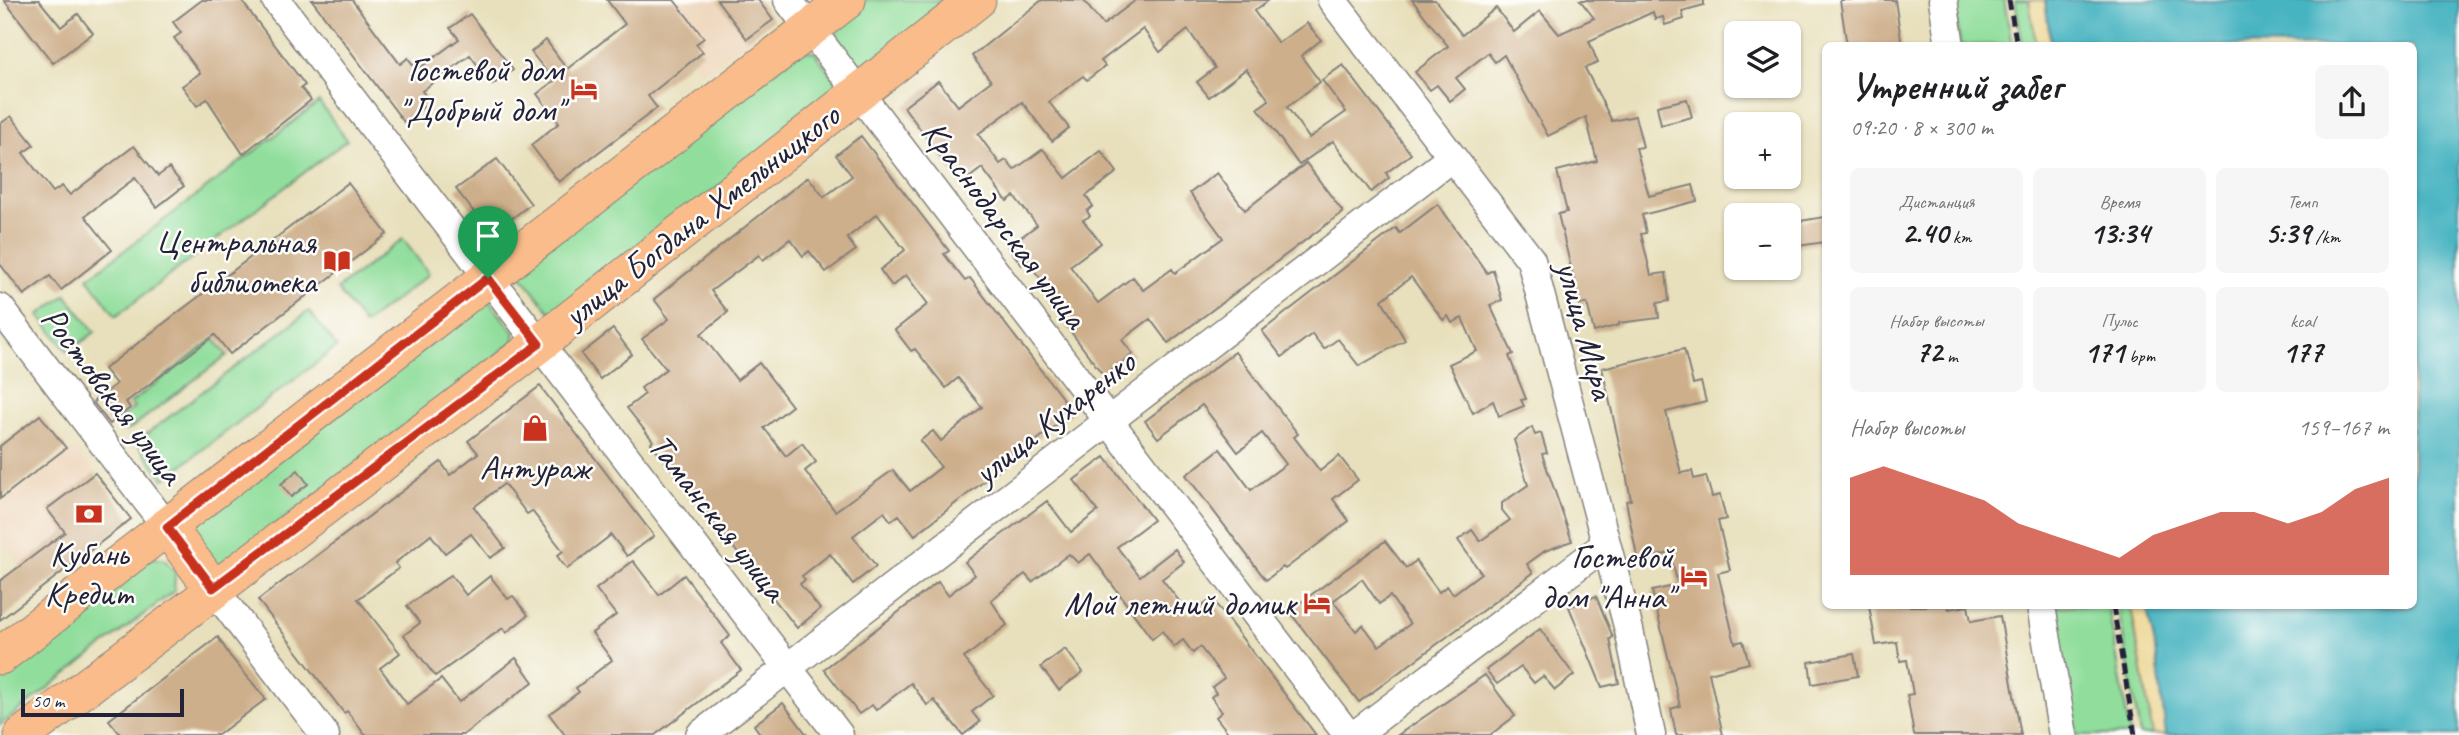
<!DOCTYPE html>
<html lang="ru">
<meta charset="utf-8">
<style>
:root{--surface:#fff;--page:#f6f6f6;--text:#202124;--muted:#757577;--accent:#c8321e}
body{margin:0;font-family:Caveat,sans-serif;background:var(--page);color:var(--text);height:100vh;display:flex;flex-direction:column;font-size:26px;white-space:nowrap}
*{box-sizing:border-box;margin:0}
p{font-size:23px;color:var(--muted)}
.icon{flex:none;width:38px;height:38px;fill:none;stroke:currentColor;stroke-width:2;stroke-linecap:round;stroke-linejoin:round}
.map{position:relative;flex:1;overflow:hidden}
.drawer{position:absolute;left:1822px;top:42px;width:595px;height:567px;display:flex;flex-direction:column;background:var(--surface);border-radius:10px;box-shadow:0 2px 5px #0004}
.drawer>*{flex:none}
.buttons{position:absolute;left:1724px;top:21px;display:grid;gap:14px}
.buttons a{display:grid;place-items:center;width:77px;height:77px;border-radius:10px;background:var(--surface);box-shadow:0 2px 5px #0004;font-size:35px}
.scale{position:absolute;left:21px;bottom:18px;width:163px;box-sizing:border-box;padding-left:7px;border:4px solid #22223b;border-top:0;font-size:19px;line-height:24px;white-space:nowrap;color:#22223b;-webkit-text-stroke:5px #fdfcf7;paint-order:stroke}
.pin{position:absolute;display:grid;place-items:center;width:60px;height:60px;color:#fff;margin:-72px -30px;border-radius:50% 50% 50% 0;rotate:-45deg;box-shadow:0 0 7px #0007}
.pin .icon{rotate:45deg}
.round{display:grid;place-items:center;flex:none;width:74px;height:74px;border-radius:10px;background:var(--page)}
.overview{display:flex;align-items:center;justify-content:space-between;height:119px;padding:0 28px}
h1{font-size:38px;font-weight:700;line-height:52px}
.stats{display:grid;grid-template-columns:repeat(3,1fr);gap:10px;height:119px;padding:7px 28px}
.stats div{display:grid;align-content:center;border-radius:10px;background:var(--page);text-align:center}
.stats b{font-size:30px;font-weight:700}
.stats small{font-size:19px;font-weight:400}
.stats p{font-size:19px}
.chart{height:196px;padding:14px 28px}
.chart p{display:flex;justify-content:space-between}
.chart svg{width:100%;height:126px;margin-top:7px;fill:var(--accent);opacity:.7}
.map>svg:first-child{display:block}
</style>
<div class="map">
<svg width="2459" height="735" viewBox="0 0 2459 735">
<rect width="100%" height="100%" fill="#fdfcf7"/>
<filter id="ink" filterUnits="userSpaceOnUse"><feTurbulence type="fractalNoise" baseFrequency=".0143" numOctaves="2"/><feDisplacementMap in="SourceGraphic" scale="14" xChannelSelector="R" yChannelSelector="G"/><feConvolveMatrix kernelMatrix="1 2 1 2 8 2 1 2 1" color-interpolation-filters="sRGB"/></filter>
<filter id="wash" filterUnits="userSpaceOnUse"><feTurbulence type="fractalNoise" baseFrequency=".00686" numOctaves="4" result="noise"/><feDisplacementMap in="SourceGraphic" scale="28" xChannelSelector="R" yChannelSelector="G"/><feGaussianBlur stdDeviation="1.57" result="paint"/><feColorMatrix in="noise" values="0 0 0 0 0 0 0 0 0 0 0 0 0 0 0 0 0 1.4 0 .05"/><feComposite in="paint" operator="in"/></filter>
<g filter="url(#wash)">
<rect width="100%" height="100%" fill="#e8e0bc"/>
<g fill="#eed6bb">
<path d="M 653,0 L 758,0 L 773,20 L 702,74 L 675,39 Z"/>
<path d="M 75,447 L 131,519 L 39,590 L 0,540 L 0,505 Z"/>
</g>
<g fill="#91de9c" stroke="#5a806c" stroke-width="2">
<path d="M 864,0 L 958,0 L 869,69 C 853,65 834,40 833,24 Z"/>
<path d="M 1953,0 L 2004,0 L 2012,45 L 1960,45 Z"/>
<path d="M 2015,0 L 2029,0 L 2036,45 L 2023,45 Z"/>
<path d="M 802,50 L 814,52 L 837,82 L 837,94 L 553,316 L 517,270 Z"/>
<path d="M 319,102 L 347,140 L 116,316 L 88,278 Z"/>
<path d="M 403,239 L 429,274 L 364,324 L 337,289 Z"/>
<path d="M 66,295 L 95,332 L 68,352 L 39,315 Z"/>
<path d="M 488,300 L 515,333 L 513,342 L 221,567 C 206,562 190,540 190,524 Z"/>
<path d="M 309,311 L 337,347 L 164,479 L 136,442 Z"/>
<path d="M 214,339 L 227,355 L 127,431 L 118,420 L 134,408 L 130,403 Z"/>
<path d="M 149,557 L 165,560 L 175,573 L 174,591 L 0,725 L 0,671 Z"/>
<path d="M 2054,606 L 2108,606 L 2130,735 L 2076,735 Z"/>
<path d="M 2118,606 L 2131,606 L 2153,735 L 2140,735 Z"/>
</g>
<g fill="#eeda9e" stroke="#887e6c" stroke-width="2">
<path d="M 2029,0 L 2045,0 L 2051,45 L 2036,45 Z"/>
<path d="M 2131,606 L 2146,606 L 2156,649 L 2166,735 L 2153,735 Z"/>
</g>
<path fill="#46b4c1" stroke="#346b7e" stroke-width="2" d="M 2045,0 L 2459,0 L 2459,735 L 2166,735 L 2156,649 L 2146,606 L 2413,606 L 2413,46 L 2051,45 Z"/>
<g id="blocks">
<g fill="#ceaf8b" fill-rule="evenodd">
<path d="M 4,0 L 39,0 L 61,27 L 78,14 L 93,33 L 53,63 Z"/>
<path d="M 202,0 L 241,0 L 305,85 L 301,88 L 311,100 L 243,154 L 207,99 L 197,106 L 182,86 L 200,73 L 174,38 L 181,33 L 173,22 Z"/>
<path d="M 312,0 L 352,0 L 400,64 L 408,58 L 417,70 L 459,39 L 450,28 L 470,14 L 513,70 L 492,85 L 470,55 L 422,91 L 430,102 L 404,122 Z"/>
<path d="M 607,0 L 674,0 L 704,38 L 696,44 L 703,52 L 648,96 L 657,108 L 559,182 L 531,145 L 559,123 L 537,94 L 554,81 L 531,52 L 546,40 L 567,69 L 625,24 Z"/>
<path d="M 717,0 L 758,0 L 773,20 L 747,39 Z"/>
<path d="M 1042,0 L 1083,0 L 1103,25 L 1136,0 L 1269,0 L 1254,11 L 1278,43 L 1307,23 L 1321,40 L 1301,56 L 1320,82 L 1287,107 L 1309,138 L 1346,112 L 1322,80 L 1343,65 L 1411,154 L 1386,173 L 1389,178 L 1371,192 L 1333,141 L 1299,165 L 1258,108 L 1269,100 L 1246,69 L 1209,97 L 1197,82 L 1215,68 L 1188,30 L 1160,52 L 1143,29 L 1101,61 L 1105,66 L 1087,80 L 1083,76 L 1049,102 L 1069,128 L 1052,141 L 1022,102 L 978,134 L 1000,164 L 1006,160 L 1014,170 L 1043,149 L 1066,178 L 1101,151 L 1117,172 L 1086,196 L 1093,206 L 1087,211 L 1090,216 L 1083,220 L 1101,243 L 1070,266 L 1098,303 L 1133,277 L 1143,290 L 1172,269 L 1175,273 L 1223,238 L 1190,193 L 1217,173 L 1245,210 L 1306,163 L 1343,212 L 1168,343 L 1150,319 L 1122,340 L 1133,354 L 1104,376 L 1047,300 L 1053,295 L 1027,261 L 1022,265 L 1008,247 L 1037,225 L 1014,196 L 1007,201 L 982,168 L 961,184 L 904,107 L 938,81 L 958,106 L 991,81 L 972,56 Z"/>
<path d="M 1412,0 L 1435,0 L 1462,35 L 1496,8 L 1514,32 L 1540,11 L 1559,34 L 1594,18 L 1580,0 L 1704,0 L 1704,5 L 1682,11 L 1684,19 L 1665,25 L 1663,17 L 1655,19 L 1653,12 L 1589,41 L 1598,63 L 1585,68 L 1612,121 L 1635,116 L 1643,147 L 1636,148 L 1649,196 L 1693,185 L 1697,201 L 1642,215 L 1646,233 L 1641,234 L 1651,275 L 1666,273 L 1669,301 L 1657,303 L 1659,318 L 1619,323 L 1619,325 L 1594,332 L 1587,303 L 1580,305 L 1558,214 L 1567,212 L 1557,171 L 1597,161 L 1586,117 L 1548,136 L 1504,55 L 1495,62 L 1488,53 L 1456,78 L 1465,89 L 1450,101 L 1437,85 L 1430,90 L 1415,72 L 1448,46 Z"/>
<path d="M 1840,0 L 1895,0 L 1902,46 L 1847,46 Z"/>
<path d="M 1687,99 L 1692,117 L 1661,125 L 1657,106 Z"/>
<path d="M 11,116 L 34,145 L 23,153 L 53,192 L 62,186 L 70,195 L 134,146 L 158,176 L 169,168 L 184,186 L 157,207 L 135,178 L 85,216 L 112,250 L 61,290 L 50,276 L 24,295 L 0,264 L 0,124 Z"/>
<path d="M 861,136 L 949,251 L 944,254 L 965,281 L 970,278 L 1073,412 L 915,535 L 899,515 L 891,521 L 884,512 L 853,536 L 876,566 L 853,584 L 830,554 L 802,576 L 805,580 L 800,584 L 820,609 L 797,628 L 651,443 L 653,441 L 627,408 L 645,394 L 641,388 L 666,369 L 642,339 L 669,319 L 654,299 L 808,177 L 824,197 L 852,176 L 836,155 ZM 877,214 L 905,250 L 880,270 L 892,286 L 906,275 L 928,304 L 895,330 L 911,351 L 915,349 L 946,388 L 958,378 L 982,407 L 941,441 L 933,431 L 920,441 L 941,467 L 910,491 L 893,470 L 835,511 L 805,471 L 816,462 L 802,443 L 786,456 L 764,428 L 792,406 L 759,363 L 737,380 L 701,334 L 728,312 L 711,291 L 759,255 L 763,260 L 790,239 L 803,256 L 809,251 L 826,272 L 856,250 L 847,238 Z"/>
<path d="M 497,159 L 531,204 L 491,234 L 456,189 Z"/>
<path d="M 348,183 L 387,234 L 230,354 L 215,335 L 126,402 L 130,408 L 110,424 L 93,402 L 116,384 L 104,369 Z"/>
<path d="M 1438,204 L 1487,273 L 1493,270 L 1502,300 L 1490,305 L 1513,354 L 1509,356 L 1526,399 L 1521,400 L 1524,406 L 1499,416 L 1493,401 L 1473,413 L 1449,364 L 1477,351 L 1462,318 L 1452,323 L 1448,316 L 1443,320 L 1411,277 L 1382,300 L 1405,340 L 1359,366 L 1338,339 L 1324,349 L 1312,334 L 1282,357 L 1262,331 L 1396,228 L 1400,233 Z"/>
<path d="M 1825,217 L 1825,242 L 1791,247 L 1788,223 Z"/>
<path d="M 613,329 L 632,354 L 600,379 L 581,354 Z"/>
<path d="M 1684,349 L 1693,384 L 1701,382 L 1706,402 L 1666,412 L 1681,473 L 1692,471 L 1694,479 L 1706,476 L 1712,497 L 1720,495 L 1726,519 L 1718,521 L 1730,570 L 1718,573 L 1735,643 L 1743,641 L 1749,663 L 1709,673 L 1723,735 L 1676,735 L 1671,709 L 1680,706 L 1652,591 L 1678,585 L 1670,553 L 1638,561 L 1626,501 L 1631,500 L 1626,474 L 1602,368 Z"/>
<path d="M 1235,352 L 1298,434 L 1294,437 L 1320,471 L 1339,456 L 1358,480 L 1333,499 L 1349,521 L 1285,569 L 1283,567 L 1266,580 L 1186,475 L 1220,449 L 1251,490 L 1286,464 L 1262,433 L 1238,452 L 1202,405 L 1158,438 L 1145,421 Z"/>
<path d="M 540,386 L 654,536 L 627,556 L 611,535 L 567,569 L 557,556 L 563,551 L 532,511 L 527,514 L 504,484 L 474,507 L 505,548 L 490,558 L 471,534 L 445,553 L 431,535 L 395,563 L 399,568 L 358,599 L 400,653 L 380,668 L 407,704 L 441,679 L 459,702 L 516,658 L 533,682 L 463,735 L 365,735 L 347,711 L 344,713 L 258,600 L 441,462 L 450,475 L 478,453 L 468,441 Z"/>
<path d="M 40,415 L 66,448 L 0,499 L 0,446 Z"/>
<path d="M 1532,427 L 1535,435 L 1541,433 L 1547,453 L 1542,454 L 1572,541 L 1545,551 L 1527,564 L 1533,573 L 1359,702 L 1289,611 L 1385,541 L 1406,568 L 1416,561 L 1439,592 L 1447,586 L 1453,594 L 1481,573 L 1458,540 L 1472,530 L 1480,541 L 1510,520 L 1502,510 L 1502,503 L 1528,485 L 1514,440 ZM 1362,579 L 1379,604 L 1390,596 L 1410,624 L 1379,646 L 1363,625 L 1356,631 L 1333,601 Z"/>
<path d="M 1105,457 L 1153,520 L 1117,547 L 1140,576 L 1175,549 L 1184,562 L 1162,579 L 1190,615 L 1212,599 L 1316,735 L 1230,735 L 1216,717 L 1222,712 L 1211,697 L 1216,693 L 1212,687 L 1224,678 L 1200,647 L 1193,653 L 1183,640 L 1174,647 L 1162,631 L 1152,639 L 1090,554 L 1078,563 L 1069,554 L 1032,582 L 1025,574 L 991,600 L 1007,625 L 964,658 L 993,695 L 972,712 L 980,722 L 963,735 L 934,700 L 927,705 L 911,683 L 876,710 L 872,705 L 859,714 L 824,669 L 938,582 L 948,595 L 975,575 L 965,562 L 1047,501 L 1071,532 L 1098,511 L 1074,480 Z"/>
<path d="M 298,470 L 308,484 L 291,497 L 281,484 Z"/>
<path d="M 95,473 L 131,519 L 0,620 L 0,581 L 65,532 L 47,509 Z"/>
<path d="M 633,561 L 659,595 L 684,575 L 730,636 L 721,643 L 741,670 L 655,735 L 565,735 L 549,714 L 579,692 L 576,688 L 612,660 L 592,633 L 616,615 L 596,589 Z"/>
<path d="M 451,575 L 466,595 L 490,576 L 508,599 L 513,596 L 528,615 L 506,633 L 503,628 L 435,676 L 404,635 L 420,623 L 407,606 Z"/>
<path d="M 1596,596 L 1613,637 L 1610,639 L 1619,683 L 1602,687 L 1569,607 Z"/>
<path d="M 1869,606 L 1948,606 L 1949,609 L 1968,606 L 1971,621 L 2000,616 L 2021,735 L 1914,735 L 1907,695 L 1913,694 L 1907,660 L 1900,661 L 1897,642 L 1876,645 Z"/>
<path d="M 1540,629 L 1574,675 L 1555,690 L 1543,676 L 1534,683 L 1521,667 L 1497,684 L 1486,670 Z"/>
<path d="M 218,637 L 230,656 L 266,699 L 218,735 L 121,735 L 109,720 Z"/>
<path d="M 1065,649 L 1083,672 L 1059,690 L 1041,667 Z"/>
<path d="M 1854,654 L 1858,676 L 1812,684 L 1809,662 Z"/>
<path d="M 1485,675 L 1515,716 L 1490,735 L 1398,735 Z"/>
<path d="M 783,703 L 807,735 L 761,735 L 754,725 Z"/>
</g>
</g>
</g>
<g filter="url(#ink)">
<use href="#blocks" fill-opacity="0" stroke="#85817c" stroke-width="2"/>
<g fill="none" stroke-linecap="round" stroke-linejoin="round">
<defs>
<g id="minor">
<path d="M 276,0 L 839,735"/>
<path d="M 788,0 L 1348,735"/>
<path d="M 1332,0 L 1531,260 L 1629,630 L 1651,735"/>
<path d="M 1943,0 L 1950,46"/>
<path d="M 0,308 L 167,527"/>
<path d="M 213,588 L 325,735"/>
<path d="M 2041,606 L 2063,735"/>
<path d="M 700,735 L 1452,157"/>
<path d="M 1355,735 L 1605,545"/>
</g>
<g id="major">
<path d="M 167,527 L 213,588"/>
<path d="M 0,656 L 847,0"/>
<path d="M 23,735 L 539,344 L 977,0"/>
</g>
</defs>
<use href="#minor" stroke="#85817c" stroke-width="31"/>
<use href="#major" stroke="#85817c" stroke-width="39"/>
<use href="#minor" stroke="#fff" stroke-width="28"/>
<use href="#major" stroke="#f9bc8a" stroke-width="37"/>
<g stroke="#22223b" stroke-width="5" stroke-dasharray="10 5" stroke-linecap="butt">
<path d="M 2009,0 L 2017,46"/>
<path d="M 2113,606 L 2135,735"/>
</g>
</g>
</g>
<g fill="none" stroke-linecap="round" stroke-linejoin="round" filter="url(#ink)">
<defs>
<path id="route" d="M 488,278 L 539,344 L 213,588 L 167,527 Z"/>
</defs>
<use href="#route" stroke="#fff" stroke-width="14"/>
<use href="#route" stroke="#c8321e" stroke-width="9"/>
</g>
<defs>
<symbol id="hotel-bare" viewBox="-9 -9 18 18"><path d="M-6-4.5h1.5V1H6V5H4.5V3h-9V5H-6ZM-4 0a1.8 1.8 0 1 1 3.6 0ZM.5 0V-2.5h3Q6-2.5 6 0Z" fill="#c8321e" stroke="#fdfcf7" stroke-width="2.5" paint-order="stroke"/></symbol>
<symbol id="library-bare" viewBox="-9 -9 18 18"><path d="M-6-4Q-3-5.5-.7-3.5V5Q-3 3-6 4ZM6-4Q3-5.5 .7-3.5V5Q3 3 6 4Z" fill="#c8321e" stroke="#fdfcf7" stroke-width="2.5" paint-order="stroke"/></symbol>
<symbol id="shop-bare" viewBox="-9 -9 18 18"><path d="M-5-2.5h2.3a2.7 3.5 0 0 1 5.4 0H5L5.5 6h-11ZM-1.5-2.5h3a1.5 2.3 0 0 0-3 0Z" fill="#c8321e" stroke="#fdfcf7" stroke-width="2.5" paint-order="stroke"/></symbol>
<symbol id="bank-bare" viewBox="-9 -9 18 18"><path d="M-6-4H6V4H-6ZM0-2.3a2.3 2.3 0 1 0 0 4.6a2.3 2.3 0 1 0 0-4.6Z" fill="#c8321e" stroke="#fdfcf7" stroke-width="2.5" paint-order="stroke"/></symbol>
</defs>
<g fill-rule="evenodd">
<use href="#hotel-bare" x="565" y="70" width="38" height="38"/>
<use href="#library-bare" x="318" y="242" width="38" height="38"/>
<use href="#shop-bare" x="516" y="409" width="38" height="38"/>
<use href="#bank-bare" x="70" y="495" width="38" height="38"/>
<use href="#hotel-bare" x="1675" y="557" width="38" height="38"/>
<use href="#hotel-bare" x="1298" y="584" width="38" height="38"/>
</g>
<g text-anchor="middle" stroke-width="5" stroke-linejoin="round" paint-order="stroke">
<g font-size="35" fill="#22223b" stroke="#fdfcf7" text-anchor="end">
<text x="563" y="81">Гостевой дом<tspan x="563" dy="40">"Добрый дом"</tspan></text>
<text x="316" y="253">Центральная<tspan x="316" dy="40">библиотека</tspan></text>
<text x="535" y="479" text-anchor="middle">Антураж</text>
<text x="89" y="565" text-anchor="middle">Кубань<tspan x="89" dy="40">Кредит</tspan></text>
<text x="1673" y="568">Гостевой<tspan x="1673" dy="40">дом "Анна"</tspan></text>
<text x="1296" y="615">Мой летний домик</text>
</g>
<g font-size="35" fill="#22223b" stroke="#fdfcf7">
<text transform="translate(701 215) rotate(-38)" y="12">улица Богдана Хмельницкого</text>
<text transform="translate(1005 224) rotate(53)" y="12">Краснодарская улица</text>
<text transform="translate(1586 330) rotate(75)" y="12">улица Мира</text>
<text transform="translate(113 395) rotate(53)" y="12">Ростовская улица</text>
<text transform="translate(1054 417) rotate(-38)" y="12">улица Кухаренко</text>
<text transform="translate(718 517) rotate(52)" y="12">Таманская улица</text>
</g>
</g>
</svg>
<div class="buttons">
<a><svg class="icon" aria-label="layers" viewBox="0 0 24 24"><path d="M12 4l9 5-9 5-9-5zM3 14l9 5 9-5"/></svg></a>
<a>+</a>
<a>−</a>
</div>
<div class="scale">50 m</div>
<div class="pin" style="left:488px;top:278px;background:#1e9e55"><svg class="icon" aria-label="arrive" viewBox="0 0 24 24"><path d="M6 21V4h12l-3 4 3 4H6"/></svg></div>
<section class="drawer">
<div class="overview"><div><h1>Утренний забег</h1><p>09:20 · 8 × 300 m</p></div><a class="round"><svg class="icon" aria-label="share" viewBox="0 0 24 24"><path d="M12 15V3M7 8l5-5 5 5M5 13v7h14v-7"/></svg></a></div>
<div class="stats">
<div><p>Дистанция</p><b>2.40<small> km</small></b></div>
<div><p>Время</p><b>13:34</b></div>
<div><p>Темп</p><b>5:39<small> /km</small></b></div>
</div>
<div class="stats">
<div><p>Набор высоты</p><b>72<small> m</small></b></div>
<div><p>Пульс</p><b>171<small> bpm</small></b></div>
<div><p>kcal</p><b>177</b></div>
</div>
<div class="chart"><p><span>Набор высоты</span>159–167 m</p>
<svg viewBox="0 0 160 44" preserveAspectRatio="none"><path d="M0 44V10L10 6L20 10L30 14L40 18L50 26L60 30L70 34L80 38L90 30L100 26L110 22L120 22L130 26L140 22L150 14L160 10V44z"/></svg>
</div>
</section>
</div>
